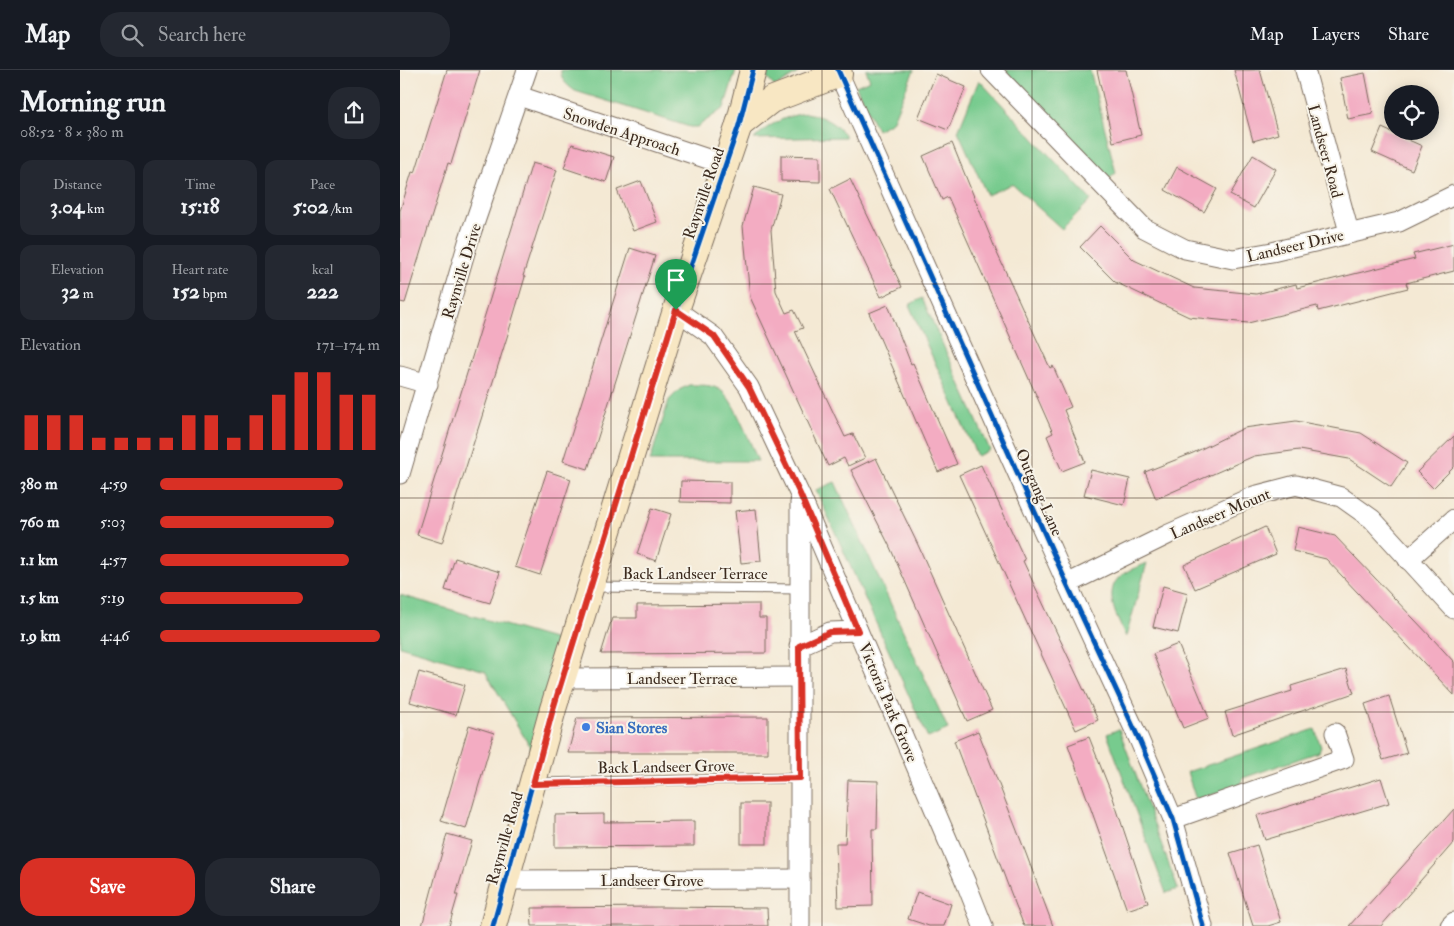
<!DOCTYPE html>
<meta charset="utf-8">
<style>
:root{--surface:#171b24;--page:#242831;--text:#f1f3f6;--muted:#9ea1a6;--line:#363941;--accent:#d93025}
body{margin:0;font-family:"IM FELL Double Pica",serif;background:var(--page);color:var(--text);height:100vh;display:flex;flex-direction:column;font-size:19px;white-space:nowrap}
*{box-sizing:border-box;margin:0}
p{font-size:16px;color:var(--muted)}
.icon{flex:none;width:28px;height:28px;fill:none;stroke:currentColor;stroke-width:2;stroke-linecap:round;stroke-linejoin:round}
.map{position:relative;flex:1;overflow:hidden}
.drawer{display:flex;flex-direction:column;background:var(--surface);width:400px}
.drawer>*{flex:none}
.tools{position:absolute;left:984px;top:15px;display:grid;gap:10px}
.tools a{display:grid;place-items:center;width:55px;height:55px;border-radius:50%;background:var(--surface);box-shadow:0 2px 12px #0003;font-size:25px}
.pin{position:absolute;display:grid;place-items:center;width:42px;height:42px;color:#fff;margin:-51px -21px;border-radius:50% 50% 50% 0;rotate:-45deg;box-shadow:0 0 5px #0007}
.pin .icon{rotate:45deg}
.round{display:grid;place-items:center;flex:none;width:52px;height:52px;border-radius:20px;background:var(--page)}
.head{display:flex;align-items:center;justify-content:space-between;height:85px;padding:0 20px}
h1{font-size:28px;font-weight:800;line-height:38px}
.figures{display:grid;grid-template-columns:repeat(3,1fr);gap:8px;height:85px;padding:5px 20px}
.figures div{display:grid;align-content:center;border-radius:12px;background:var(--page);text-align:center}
.figures b{font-size:21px;font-weight:800}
.figures small{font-size:14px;font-weight:400}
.figures p{font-size:14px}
.chart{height:140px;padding:10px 20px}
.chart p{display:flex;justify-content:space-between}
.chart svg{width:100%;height:90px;margin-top:5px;stroke:var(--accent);stroke-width:6}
.button{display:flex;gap:10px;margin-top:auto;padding:10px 20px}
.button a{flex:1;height:58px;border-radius:20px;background:var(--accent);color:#fff;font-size:20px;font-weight:800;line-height:58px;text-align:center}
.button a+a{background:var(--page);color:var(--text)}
ul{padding:0 20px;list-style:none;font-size:16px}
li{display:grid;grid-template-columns:80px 60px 1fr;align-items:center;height:38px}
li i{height:12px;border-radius:6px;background:var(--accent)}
header{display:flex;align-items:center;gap:30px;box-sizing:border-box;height:70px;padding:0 25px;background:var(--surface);border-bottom:1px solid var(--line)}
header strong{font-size:24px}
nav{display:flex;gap:28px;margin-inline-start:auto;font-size:18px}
.search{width:350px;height:45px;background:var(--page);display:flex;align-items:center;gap:12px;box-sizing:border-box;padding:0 18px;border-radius:20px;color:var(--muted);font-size:19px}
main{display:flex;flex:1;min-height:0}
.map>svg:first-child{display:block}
</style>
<header>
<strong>Map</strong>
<div class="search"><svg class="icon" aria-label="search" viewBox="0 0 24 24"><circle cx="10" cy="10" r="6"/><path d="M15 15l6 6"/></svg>Search here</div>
<nav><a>Map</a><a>Layers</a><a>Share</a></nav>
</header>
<main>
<section class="drawer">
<div class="head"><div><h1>Morning run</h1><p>08:52 · 8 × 380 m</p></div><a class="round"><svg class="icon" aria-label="share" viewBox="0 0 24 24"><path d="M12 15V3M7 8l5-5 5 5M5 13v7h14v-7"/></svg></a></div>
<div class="figures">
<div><p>Distance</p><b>3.04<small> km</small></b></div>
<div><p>Time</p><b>15:18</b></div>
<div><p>Pace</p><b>5:02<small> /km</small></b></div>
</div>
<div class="figures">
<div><p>Elevation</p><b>32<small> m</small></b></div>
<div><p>Heart rate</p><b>152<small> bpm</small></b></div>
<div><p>kcal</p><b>222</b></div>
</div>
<div class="chart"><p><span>Elevation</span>171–174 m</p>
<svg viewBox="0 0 160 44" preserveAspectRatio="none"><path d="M5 44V27M15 44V27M25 44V27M35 44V38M45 44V38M55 44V38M65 44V38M75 44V27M85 44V27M95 44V38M105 44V27M115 44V17M125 44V6M135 44V6M145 44V17M155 44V17"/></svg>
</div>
<ul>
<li><b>380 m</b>4:59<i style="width:83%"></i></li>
<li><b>760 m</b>5:03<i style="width:79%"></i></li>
<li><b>1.1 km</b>4:57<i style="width:86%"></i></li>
<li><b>1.5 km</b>5:19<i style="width:65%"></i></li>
<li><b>1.9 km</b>4:46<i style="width:100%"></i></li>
</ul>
<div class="button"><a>Save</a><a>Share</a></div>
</section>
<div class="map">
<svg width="1054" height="856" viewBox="0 0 1054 856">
<rect width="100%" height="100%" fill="#f7f3e8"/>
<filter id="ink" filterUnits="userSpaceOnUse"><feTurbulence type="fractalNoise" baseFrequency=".02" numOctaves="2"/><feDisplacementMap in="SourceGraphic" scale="10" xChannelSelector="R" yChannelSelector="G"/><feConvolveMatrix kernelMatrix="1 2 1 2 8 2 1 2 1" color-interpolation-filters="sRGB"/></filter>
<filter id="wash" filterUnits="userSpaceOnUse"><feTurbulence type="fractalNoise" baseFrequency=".0096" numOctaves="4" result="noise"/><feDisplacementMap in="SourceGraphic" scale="20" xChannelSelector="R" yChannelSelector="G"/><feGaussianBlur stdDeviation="1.12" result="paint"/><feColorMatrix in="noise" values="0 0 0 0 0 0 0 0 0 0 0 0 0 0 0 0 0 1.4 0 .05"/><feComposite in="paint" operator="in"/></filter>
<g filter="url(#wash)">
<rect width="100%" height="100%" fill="#f4e9d4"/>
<g fill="#77cb8e" stroke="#597a56">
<path d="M 161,0 L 336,0 L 324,38 L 297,57 L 290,57 L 175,21 C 168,16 160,10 161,0 Z"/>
<path d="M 368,0 L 402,0 L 379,15 L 374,16 L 367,8 Z"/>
<path d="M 466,0 L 514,0 L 492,52 L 477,60 L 456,16 L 470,10 Z"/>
<path d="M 605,0 L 690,0 L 716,103 L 709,109 Z"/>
<path d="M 579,10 L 691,130 L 662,159 L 612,114 L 587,125 L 558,61 Z"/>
<path d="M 406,43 C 423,46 436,53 446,67 L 354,69 C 369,54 385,46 406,43 Z"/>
<path d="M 522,228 L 590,380 L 577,386 L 509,235 Z"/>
<path d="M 289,315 C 300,315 314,314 323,322 C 335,332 351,375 358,391 L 250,391 L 269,330 L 279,320 Z"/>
<path d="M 435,412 L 548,659 L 528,668 L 416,420 Z"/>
<path d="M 747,493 L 726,567 C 718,550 701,520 722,505 C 729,499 739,497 747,493 Z"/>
<path d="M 0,525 L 174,575 L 139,692 L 85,601 L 0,576 Z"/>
<path d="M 719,659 L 778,819 L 766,823 L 707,664 Z"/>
<path d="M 915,659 L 921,677 L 919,682 L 843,708 L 839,716 L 796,730 L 787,702 Z"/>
</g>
<g id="blocks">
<g fill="#f3acc2">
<path d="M 47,0 L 80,0 L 51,94 L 48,93 L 5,233 L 0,232 L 0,141 L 12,102 L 15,103 Z"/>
<path d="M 697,0 L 726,0 L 741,65 L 713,72 Z"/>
<path d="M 834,0 L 860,0 L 878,64 L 853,71 Z"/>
<path d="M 965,3 L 973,44 L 948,49 L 940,8 Z"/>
<path d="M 536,4 L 566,17 L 548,60 L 518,48 Z"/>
<path d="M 982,58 L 1022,76 L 1012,100 L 972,82 Z"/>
<path d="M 552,73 L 597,183 L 650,298 L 653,296 L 671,337 L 664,340 L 685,392 L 662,401 L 647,366 L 653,363 L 605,255 L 548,127 L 542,130 L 523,86 Z"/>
<path d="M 172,74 L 214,87 L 206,112 L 164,98 Z"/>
<path d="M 381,85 L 420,86 L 420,112 L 381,111 Z"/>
<path d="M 853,85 L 876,99 L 854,138 L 830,125 Z"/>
<path d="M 132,93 L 157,100 L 123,206 L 125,207 L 108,264 L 42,473 L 17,465 Z"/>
<path d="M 777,97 L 817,119 L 804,142 L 765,120 Z"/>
<path d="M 450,109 L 502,217 L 481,227 L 430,119 Z"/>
<path d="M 241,111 L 257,152 L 233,161 L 217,120 Z"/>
<path d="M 354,117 L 381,124 L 371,160 L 376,221 L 386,243 L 394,240 L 403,258 L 395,261 L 424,323 L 445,367 L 453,364 L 465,388 L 448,396 L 444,388 L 428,396 L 350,227 L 343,156 Z"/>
<path d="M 700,156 L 734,190 L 794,218 L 856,224 L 896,214 L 897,218 L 1015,189 L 1013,184 L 1054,174 L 1054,201 L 1006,213 L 1008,218 L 918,241 L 917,236 L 848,253 L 789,247 L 715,212 L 680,177 Z"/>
<path d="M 230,178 L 255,186 L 188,399 L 163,391 Z"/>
<path d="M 488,235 L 511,294 L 513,293 L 557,394 L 538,402 L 469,243 Z"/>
<path d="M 896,351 L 961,363 L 1007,393 L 991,417 L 949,389 L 899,380 L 854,386 L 756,429 L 745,402 L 793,383 L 844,358 Z"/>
<path d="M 1054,366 L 1054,397 L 1033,418 L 1017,402 Z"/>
<path d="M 476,388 L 518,475 L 592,640 L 567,651 L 489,475 L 451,400 Z"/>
<path d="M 581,395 L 625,490 L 623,491 L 698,650 L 676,660 L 559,405 Z"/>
<path d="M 691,400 L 730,409 L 724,435 L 684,425 Z"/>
<path d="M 147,401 L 171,409 L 140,505 L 115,497 Z"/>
<path d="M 281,411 L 330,412 L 330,433 L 280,432 Z"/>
<path d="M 252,438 L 271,444 L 256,491 L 237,484 Z"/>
<path d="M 356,439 L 361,491 L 341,493 L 335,441 Z"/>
<path d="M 865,457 L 876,484 L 795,519 L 784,495 Z"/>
<path d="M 898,457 L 935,466 L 1033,569 L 1054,592 L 1054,625 L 926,489 L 893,481 Z"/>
<path d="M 55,488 L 100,502 L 90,533 L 45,520 Z"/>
<path d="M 763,516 L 788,523 L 778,563 L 753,557 Z"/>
<path d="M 359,534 L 359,548 L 366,548 L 366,583 L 201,584 L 212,548 L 237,548 L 237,535 Z"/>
<path d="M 778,574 L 809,648 L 783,658 L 753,584 Z"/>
<path d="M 946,599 L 954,623 L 832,665 L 825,642 L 892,621 L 891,616 Z"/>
<path d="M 19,602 L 65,615 L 56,645 L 10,632 Z"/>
<path d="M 989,626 L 1007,683 L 983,690 L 965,634 Z"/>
<path d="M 368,647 L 368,683 L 168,683 L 177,648 Z"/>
<path d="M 69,655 L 94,663 L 66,759 L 41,751 Z"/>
<path d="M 578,661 L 625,781 L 653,856 L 624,856 L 607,813 L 554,671 Z"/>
<path d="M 689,667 L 712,725 L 748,833 L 727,840 L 668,675 Z"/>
<path d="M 981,708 L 989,733 L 865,770 L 857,746 Z"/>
<path d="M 448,710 L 478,711 L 477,759 L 472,759 L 473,836 L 438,837 L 436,773 L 445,773 Z"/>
<rect x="341" y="733" width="26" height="41"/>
<path d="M 1054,739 L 1054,772 L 981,856 L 949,856 Z"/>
<path d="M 204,744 L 204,752 L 294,751 L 294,776 L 155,777 L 155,745 Z"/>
<path d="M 47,764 L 72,771 L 56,825 L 58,825 L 49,856 L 22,856 Z"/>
<path d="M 857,775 L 881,852 L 868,856 L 853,856 L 830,783 Z"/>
<path d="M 517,822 L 551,834 L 544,856 L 529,856 L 508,849 Z"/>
<path d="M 260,837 L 367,838 L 368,856 L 132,856 L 131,838 Z"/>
</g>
</g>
</g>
<g filter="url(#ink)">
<use href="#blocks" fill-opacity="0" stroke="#7c6d5e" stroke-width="1"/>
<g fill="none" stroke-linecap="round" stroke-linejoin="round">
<defs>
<g id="lane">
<path d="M 193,517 L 400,519"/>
<path d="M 135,713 L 400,708"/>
</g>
<g id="street">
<path d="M 591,0 L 744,158 L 785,179 L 833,189 L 872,182 L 999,152 L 1054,125"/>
<path d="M 905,0 L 949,162"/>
<path d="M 439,4 L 667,514 L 738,667 L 773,749 L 803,856"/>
<path d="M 119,26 L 326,95"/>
<path d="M 276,240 L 313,266 L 349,317 L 400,425 L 566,813 L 583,856"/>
<path d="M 0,306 L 28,314"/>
<path d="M 0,404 L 69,169 L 127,0"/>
<path d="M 400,432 L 400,856"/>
<path d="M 1008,490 L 1054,449"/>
<path d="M 667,514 L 769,464 L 854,426 L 896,415 L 941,427 L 972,449 L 1054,539"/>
<path d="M 399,576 L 430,562 L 458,561"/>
<path d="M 164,608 L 400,607"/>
<path d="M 773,749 L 944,689 L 935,663"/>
<path d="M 105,810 L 400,809"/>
<path d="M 1050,856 L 1054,852"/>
</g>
<g id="secondary">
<path d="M 339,55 L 371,30 L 439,4 L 438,0"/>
<path d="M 93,856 L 153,639 L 276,240 L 339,55 L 353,0"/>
</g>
</defs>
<use href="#lane" stroke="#7c6d5e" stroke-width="11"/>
<use href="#street" stroke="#7c6d5e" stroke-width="21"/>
<use href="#secondary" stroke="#7c6d5e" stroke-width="28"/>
<use href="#lane" stroke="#fff" stroke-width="9"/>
<use href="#street" stroke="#fff" stroke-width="19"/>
<use href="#secondary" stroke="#f8e7c3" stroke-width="26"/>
<defs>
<g id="cycleway">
<path d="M 438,0 L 667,514 L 738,667 L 773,749 L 803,856"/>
<path d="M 93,856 L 153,639 L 276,240 L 339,55 L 353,0"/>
</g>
</defs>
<use href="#cycleway" stroke="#f7f3e8" stroke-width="8"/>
<use href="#cycleway" stroke="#0057b8" stroke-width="5"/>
</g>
</g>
<g fill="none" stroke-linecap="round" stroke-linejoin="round" filter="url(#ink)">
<defs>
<path id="route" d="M 276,240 L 314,266 L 349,317 L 400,424 L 458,561 L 430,562 L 399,576 L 400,708 L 133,714 L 153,639 Z"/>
</defs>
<use href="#route" stroke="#fff" stroke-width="10"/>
<use href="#route" stroke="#d93025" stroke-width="6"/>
</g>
<path fill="none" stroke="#3b2a1e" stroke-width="1" stroke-opacity="0.55" d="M 211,0 L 211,856M 422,0 L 422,856M 632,0 L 632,856M 843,0 L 843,856M 0,214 L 1054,214M 0,428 L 1054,428M 0,642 L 1054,642"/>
<circle fill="#3f7fe0" stroke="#f7f3e8" stroke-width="2" cx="186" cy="657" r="5"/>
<g text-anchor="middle" stroke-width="4" stroke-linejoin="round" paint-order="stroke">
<g font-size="16" fill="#3b2a1e" stroke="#f7f3e8">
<text transform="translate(222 61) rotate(18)" y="6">Snowden Approach</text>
<text transform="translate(926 81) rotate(75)" y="6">Landseer Road</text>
<text transform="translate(303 123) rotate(-71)" y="6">Raynville Road</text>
<text transform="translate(895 175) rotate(-13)" y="6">Landseer Drive</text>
<text transform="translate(61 201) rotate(-73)" y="6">Raynville Drive</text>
<text transform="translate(640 422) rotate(66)" y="6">Outgang Lane</text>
<text transform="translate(820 443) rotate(-23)" y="6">Landseer Mount</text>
<text x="295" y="509">Back Landseer Terrace</text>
<text x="282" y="614">Landseer Terrace</text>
<text transform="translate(489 632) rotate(67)" y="6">Victoria Park Grove</text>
<text transform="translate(266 696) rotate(-1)" y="6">Back Landseer Grove</text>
<text transform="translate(104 768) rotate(-74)" y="6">Raynville Road</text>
<text x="252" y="816">Landseer Grove</text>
</g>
<g font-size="16" font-weight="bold" fill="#366cbe" stroke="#f7f3e8" text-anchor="start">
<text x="196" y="663">Sian Stores</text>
</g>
</g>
</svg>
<div class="tools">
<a><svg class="icon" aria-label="locate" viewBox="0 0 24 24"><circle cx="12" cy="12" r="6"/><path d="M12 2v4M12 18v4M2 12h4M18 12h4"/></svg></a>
</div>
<div class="pin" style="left:276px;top:240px;background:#1e9e55"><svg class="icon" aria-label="arrive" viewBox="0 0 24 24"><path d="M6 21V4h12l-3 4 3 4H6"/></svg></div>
</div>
</main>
